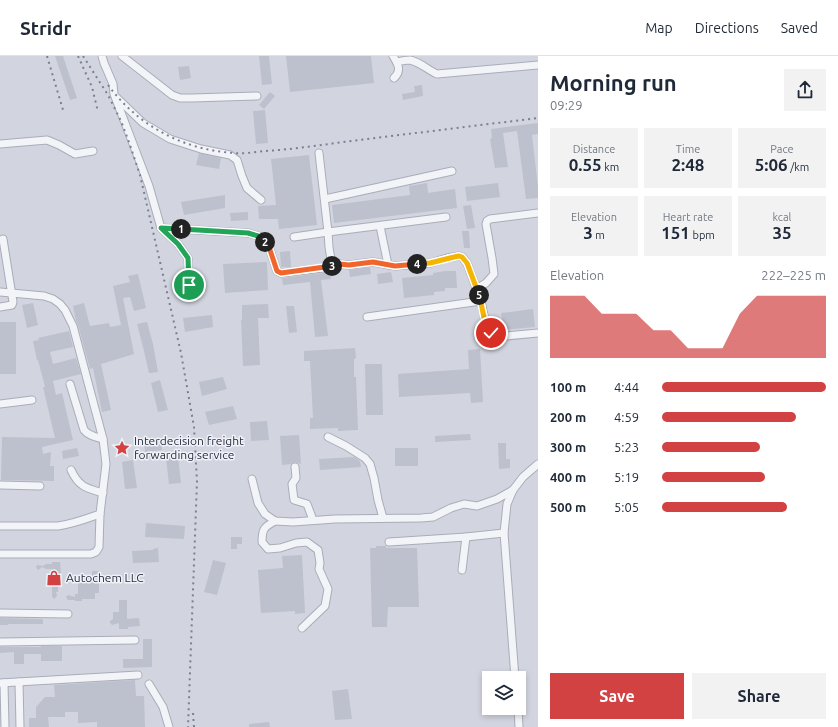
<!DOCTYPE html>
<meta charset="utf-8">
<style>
:root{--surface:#fff;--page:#f2f2f3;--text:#1f2937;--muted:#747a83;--line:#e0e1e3;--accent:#d24243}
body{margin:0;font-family:Ubuntu,sans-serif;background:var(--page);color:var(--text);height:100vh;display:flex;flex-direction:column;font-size:15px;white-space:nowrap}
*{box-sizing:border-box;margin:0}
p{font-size:13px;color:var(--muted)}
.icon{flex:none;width:22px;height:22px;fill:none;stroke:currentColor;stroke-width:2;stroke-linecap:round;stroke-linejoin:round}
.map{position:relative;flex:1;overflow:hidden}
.side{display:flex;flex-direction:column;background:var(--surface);width:300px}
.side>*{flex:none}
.buttons{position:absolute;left:482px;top:615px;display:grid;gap:8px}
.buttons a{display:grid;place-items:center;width:44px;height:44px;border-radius:0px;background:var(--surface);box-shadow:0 2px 6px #0003;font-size:20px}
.pin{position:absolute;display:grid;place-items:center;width:34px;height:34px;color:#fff;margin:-17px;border:2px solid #fff;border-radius:50%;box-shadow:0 1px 4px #0007}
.km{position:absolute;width:20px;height:20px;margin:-10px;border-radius:50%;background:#222;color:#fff;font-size:11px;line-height:20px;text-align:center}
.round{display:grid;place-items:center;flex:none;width:42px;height:42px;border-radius:0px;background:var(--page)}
.summary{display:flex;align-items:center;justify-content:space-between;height:68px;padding:0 12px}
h1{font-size:22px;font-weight:700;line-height:30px}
.stats{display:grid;grid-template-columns:repeat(3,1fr);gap:6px;height:68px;padding:4px 12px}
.stats div{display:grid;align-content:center;border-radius:0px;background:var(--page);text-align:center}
.stats b{font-size:17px;font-weight:700}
.stats small{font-size:11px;font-weight:400}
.stats p{font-size:11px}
.chart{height:112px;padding:8px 12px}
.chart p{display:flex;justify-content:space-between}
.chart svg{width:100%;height:72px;margin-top:4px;fill:var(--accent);opacity:.7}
.button{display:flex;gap:8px;margin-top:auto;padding:8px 12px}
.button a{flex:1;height:46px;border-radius:0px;background:var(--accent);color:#fff;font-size:16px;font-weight:700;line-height:46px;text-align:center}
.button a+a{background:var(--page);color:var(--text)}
ul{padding:0 12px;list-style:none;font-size:13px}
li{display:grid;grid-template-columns:64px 48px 1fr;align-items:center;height:30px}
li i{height:10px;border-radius:5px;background:var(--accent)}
header{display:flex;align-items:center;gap:24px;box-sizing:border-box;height:56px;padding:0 20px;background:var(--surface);border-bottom:1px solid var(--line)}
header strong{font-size:19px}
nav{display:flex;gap:22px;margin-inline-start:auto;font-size:14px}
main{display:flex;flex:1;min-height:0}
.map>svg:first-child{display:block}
</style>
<header>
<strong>Stridr</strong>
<nav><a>Map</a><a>Directions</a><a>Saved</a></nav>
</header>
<main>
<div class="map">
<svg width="538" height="671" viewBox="0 0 538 671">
<rect width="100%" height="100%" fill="#e0e3ea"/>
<path fill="#d2d5df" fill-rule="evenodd" d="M 0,0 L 538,0 L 538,671 L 0,671 ZM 489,622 L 519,622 L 519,652 L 489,652 Z"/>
<g fill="#bdc1cd">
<path d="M 55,0 L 63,0 L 77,42 L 70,44 Z"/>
<path d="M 259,0 L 269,0 L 272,28 L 262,29 Z"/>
<path d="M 286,0 L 371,0 L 374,27 L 290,36 Z"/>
<path d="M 189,10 L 191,22 L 180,24 L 178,11 Z"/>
<path d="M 422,29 L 423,40 L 403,44 L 402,38 L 415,36 L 414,30 Z"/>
<path d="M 270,36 L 275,40 L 264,53 L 259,49 Z"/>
<path d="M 265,54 L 268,87 L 256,88 L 253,55 Z"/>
<path d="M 538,67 L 538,78 L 532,79 L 538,131 L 538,142 L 526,143 L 517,75 L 503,77 L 508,111 L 495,112 L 490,83 L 492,82 L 491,73 Z"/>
<path d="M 199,97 L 221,102 L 219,113 L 196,109 Z"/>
<path d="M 309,99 L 317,169 L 279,173 L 278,163 L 259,163 L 258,150 L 276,149 L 271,103 Z"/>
<path d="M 427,127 L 428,137 L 455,133 L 457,152 L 334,167 L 332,149 L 410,139 L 409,130 Z"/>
<path d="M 498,127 L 500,141 L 467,145 L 465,131 Z"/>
<path d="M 225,139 L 225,152 L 184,159 L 181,146 Z"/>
<path d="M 471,149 L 475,172 L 467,173 L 463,150 Z"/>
<path d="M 248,156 L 248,164 L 231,165 L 230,157 Z"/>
<path d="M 462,175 L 469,175 L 470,192 L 464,192 Z"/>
<path d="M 290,195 L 291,211 L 281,211 L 280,196 Z"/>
<path d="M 267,206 L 268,234 L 225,237 L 223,208 Z"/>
<path d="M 370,211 L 371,218 L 350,221 L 349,214 Z"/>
<path d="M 445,215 L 456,215 L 457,232 L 445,232 L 445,235 L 434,236 L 434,239 L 404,242 L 402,222 L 433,219 L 433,217 Z"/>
<path d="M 330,216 L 331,223 L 321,224 L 328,280 L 315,281 L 310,226 L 283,229 L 282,222 Z"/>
<path d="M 391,216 L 393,226 L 378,228 L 377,218 Z"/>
<path d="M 138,218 L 146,252 L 134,255 L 130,241 L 123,242 L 134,298 L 101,308 L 111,354 L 102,356 L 93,312 L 90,313 L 78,269 L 76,265 L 73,250 L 84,247 L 90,270 L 109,267 L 110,271 L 121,269 L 113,230 L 130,226 L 128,220 Z"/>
<path d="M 33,247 L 38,269 L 27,272 L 22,249 Z"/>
<path d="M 268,248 L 269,262 L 258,262 L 260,309 L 243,310 L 241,264 L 242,264 L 242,249 Z"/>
<path d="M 286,250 L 294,250 L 297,276 L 289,277 Z"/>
<path d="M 533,253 L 535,271 L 504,274 L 501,257 Z"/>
<path d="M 212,259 L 213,271 L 185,276 L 183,262 Z"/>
<rect x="0" y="266" width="16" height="52"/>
<path d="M 147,266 L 153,288 L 158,316 L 151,317 L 149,317 L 143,291 L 137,268 Z"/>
<path d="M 69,275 L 73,291 L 50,296 L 53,308 L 76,302 L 81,318 L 53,325 L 56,339 L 62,337 L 73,384 L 42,391 L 43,398 L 51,396 L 50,410 L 54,410 L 54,425 L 1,424 L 2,381 L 55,382 L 43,331 L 45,331 L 38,304 L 37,304 L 33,285 L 39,284 L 38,282 Z"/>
<path d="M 355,292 L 356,302 L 354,303 L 354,321 L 356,321 L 358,374 L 338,375 L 338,372 L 310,373 L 310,362 L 313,362 L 310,305 L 304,305 L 304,295 Z"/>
<path d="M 480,293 L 483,346 L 471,347 L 470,337 L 399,341 L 398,318 L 469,313 L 468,294 Z"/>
<path d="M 365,308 L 382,308 L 383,359 L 366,359 Z"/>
<path d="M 223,321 L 227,333 L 202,340 L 199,326 Z"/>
<path d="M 160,324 L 168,354 L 158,356 L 151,327 Z"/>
<path d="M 233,350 L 237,363 L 209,369 L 205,356 Z"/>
<path d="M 267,365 L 269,384 L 251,385 L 250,366 Z"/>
<path d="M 470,378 L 471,384 L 435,386 L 435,380 Z"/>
<path d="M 299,379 L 301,408 L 295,406 L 291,408 L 282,409 L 280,380 Z"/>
<path d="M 161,383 L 162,394 L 145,396 L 144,385 Z"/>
<path d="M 498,387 L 506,387 L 506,403 L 510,403 L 510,412 L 499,413 Z"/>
<path d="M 77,392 L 79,400 L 63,403 L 62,395 Z"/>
<rect x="395" y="392" width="23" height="18"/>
<path d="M 178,400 L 181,427 L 169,428 L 166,402 Z"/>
<path d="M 354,401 L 360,405 L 361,411 L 320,414 L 319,403 Z"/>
<path d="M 133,404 L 137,432 L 125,433 L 122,406 Z"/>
<path d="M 146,467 L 185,470 L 184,483 L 145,481 Z"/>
<path d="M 231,481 L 242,481 L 242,488 L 237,488 L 237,493 L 231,493 Z"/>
<path d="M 376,490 L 386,490 L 386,492 L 417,492 L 419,551 L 388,551 L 387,571 L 372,571 L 370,492 L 376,492 Z"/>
<path d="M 158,492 L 159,506 L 133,507 L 132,495 L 153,494 L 153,493 Z"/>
<path d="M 302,499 L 305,557 L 295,558 L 295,555 L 261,557 L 258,514 L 283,512 L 282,500 Z"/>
<path d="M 213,504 L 226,507 L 217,539 L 204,536 Z"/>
<path d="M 52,506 L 60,506 L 61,518 L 58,519 L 58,536 L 56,536 L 57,540 L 54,543 L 53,542 L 52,540 L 52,513 L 46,513 L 42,511 L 38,514 L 36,511 L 37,509 L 43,510 L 46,508 L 52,508 Z"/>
<path d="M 92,515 L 99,515 L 99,537 L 95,537 L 95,543 L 82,543 L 82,545 L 75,545 L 75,544 L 68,544 L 66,541 L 68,539 L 75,541 L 75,538 L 78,538 L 78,522 L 92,522 Z"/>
<path d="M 119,544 L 127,544 L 127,563 L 139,562 L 140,570 L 128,571 L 128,573 L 119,573 L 119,567 L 112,569 L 110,567 L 110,565 L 113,563 L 113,556 L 119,556 Z"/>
<path d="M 0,562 L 43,563 L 43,568 L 8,568 L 8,569 L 0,569 Z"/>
<path d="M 143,583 L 152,583 L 152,611 L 123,612 L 123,603 L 143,603 Z"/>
<path d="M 41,590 L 62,590 L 62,605 L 41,605 L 41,598 L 24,598 L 24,608 L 14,608 L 14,596 L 0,597 L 0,591 L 41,591 Z"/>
<path d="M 135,624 L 136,640 L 144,640 L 145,671 L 97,671 L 97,666 L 78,667 L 78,656 L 65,656 L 65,661 L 48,661 L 49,671 L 29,671 L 29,662 L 36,662 L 36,651 L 45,641 L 55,641 L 54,629 Z"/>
<path d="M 348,633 L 352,663 L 335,664 L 332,635 Z"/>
<path d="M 269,666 L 270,671 L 249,671 L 249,668 Z"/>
</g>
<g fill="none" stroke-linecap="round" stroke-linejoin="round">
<defs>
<g id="minor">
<path d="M 102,0 L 104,7 L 113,28 L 114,38 L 149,130 L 161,172 L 178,188 L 188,202 L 189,229"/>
<path d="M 122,0 L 172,39 L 180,42 L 192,42 L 257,40"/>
<path d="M 393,0 C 398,8 402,15 394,22"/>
<path d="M 397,6 C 401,5 406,4 410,4 C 420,6 428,14 437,18 L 538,9"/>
<path d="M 117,42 L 143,67 L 170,83 L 201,93 L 230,99 L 237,104 L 242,120 L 247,132 L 261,144"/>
<path d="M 0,88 L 47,84 L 59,89 L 75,98 L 93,95"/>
<path d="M 319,97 L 328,176 L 329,191 L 331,204 L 334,206 L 339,208 L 349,209 L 373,206 L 395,210 L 431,207 L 447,202 L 459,200 L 462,201 L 467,207 L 481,245 L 486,269 L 491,277 L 496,281 L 538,277"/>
<path d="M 325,143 L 452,115"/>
<path d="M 380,170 L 388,209"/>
<path d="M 161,172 L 248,177 L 258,180 L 268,188 L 277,215 L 281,217 L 331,211 L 336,207"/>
<path d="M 294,181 L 328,176 L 446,161"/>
<path d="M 476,233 L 486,227 L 494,218 L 492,202 L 486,168 L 487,165 L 490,163 L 538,157"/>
<path d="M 0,236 L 44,240 L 53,243 L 60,248 L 65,254 L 73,270 L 103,383 L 106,408 L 100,458 C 86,463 73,468 58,470 L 0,470"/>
<path d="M 0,251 L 12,249 L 13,246 L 3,183"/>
<path d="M 367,261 L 481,245"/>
<path d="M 70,328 L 84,374 C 89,380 96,381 103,383"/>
<path d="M 0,348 L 32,344"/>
<path d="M 328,381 L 346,390 L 365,402 L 370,408 L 374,422 L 378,444 L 383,462"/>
<path d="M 295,411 L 296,422 L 292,428 L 294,444 L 307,448 L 313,464"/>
<path d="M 71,414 C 79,431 86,432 103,437"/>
<path d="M 252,423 L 258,447 L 265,458 L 275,465 L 293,466 L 335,463 L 421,462 L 433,461 L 451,452 L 464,448 L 477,450 L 497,443 L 513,434"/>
<path d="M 0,429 L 40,430"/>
<path d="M 275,465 C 264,471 262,473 262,486 L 268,493 L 280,492 L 296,487 L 307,486 L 318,494 L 320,507 L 319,513 L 328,533 L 325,550 L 302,572"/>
<path d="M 389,486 L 466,481 L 504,477"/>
<path d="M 0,498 L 91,498 L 96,496 L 99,491 L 100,458"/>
<path d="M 462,514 L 466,481"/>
<path d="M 0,557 L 68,558"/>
<path d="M 0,586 L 135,584"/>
<path d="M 515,622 L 504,477 L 507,448 L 513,434 L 523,421 L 538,408"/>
<path d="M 19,626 L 20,671"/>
<path d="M 0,627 L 138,619"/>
<path d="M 4,627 L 5,671"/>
<path d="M 149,628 L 163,651 L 169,671"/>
<path d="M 518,652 L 519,671"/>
</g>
</defs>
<use href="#minor" stroke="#a9adb8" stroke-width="9"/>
<use href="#minor" stroke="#f3f4f8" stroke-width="7"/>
<g stroke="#798094" stroke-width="2" stroke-dasharray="2 4" stroke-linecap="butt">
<path d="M 47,0 L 63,54"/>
<path d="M 78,0 L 92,31 L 98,56"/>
<path d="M 83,0 L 108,39 L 121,65 L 129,86 L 140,119 L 181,297 L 194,371 L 197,425 L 188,671"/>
<path d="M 108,29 C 138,70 184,94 234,97 C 244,98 255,96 265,95 C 299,93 333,87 367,83 C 424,76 481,69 538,62"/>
<path d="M 193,657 L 194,671"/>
</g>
</g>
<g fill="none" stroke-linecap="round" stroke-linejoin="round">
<defs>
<path id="split-1" d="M 181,173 L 161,172 L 178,188 L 188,202 L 189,229"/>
<path id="split-2" d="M 181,173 L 248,177 L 258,180 L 265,186"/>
<path id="split-3" d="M 265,186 L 268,188 L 277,215 L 281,217 L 332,210"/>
<path id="split-4" d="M 332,210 L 336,207 L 339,208 L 349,209 L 373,206 L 395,210 L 417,208"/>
<path id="split-5" d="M 417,208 L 430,207 L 454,201 L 459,200 L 462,201 L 467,207 L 479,239"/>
<path id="split-6" d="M 479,239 C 483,252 483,267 491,277"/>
</defs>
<use href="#split-1" stroke="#fff" stroke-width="8"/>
<use href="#split-2" stroke="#fff" stroke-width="8"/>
<use href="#split-3" stroke="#fff" stroke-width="8"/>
<use href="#split-4" stroke="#fff" stroke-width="8"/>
<use href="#split-5" stroke="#fff" stroke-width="8"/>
<use href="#split-6" stroke="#fff" stroke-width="8"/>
<use href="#split-1" stroke="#22a559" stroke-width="5"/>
<use href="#split-2" stroke="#22a559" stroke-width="5"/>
<use href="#split-3" stroke="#f0652b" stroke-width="5"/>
<use href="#split-4" stroke="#f0652b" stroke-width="5"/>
<use href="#split-5" stroke="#f5b400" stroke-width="5"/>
<use href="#split-6" stroke="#f5b400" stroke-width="5"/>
</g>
<defs>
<symbol id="sight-bare" viewBox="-9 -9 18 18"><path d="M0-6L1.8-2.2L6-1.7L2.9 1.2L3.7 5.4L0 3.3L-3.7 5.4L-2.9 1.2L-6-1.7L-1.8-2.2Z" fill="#d24243" stroke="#f0f2f7" stroke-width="2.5" paint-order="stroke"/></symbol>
<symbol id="shop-bare" viewBox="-9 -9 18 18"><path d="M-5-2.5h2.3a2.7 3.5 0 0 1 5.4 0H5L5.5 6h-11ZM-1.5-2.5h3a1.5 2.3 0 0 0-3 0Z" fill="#d24243" stroke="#f0f2f7" stroke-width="2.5" paint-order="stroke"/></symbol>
</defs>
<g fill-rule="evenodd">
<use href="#sight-bare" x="111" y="381" width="22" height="22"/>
<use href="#shop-bare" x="43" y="511" width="22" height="22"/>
</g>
<g text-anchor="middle" stroke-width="3" stroke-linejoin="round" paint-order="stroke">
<g font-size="12" fill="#282e42" stroke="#f0f2f7" text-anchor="start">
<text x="134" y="389">Interdecision freight<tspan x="134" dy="14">forwarding service</tspan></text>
<text x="66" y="526">Autochem LLC</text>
</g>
</g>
</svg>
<div class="buttons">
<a><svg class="icon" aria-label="layers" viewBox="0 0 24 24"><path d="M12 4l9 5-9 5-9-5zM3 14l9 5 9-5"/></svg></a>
</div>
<div class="pin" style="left:189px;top:229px;background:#1e9e55"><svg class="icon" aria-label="arrive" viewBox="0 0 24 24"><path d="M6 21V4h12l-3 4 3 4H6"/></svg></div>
<div class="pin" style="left:491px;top:277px;background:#d93025"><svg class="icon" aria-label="check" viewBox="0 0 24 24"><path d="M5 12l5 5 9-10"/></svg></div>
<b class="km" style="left:181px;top:173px">1</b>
<b class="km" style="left:265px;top:186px">2</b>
<b class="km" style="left:332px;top:210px">3</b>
<b class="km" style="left:417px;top:208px">4</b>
<b class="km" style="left:479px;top:239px">5</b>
</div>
<section class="side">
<div class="summary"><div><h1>Morning run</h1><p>09:29</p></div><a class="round"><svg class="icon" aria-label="share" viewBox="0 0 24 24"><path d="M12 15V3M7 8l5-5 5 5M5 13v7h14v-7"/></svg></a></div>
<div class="stats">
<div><p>Distance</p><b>0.55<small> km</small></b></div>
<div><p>Time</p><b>2:48</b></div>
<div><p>Pace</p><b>5:06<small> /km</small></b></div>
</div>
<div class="stats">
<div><p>Elevation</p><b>3<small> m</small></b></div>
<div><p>Heart rate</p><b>151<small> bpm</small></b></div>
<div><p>kcal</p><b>35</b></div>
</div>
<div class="chart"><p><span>Elevation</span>222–225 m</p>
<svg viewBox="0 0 160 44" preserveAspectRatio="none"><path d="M0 44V6L10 6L20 6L30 17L40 17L50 17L60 27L70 27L80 38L90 38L100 38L110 17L120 6L130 6L140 6L150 6L160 6V44z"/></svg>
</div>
<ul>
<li><b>100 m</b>4:44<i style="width:100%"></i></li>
<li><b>200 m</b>4:59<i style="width:82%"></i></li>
<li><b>300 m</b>5:23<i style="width:60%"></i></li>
<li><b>400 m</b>5:19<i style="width:63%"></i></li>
<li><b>500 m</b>5:05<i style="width:76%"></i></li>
</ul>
<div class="button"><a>Save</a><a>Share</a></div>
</section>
</main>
